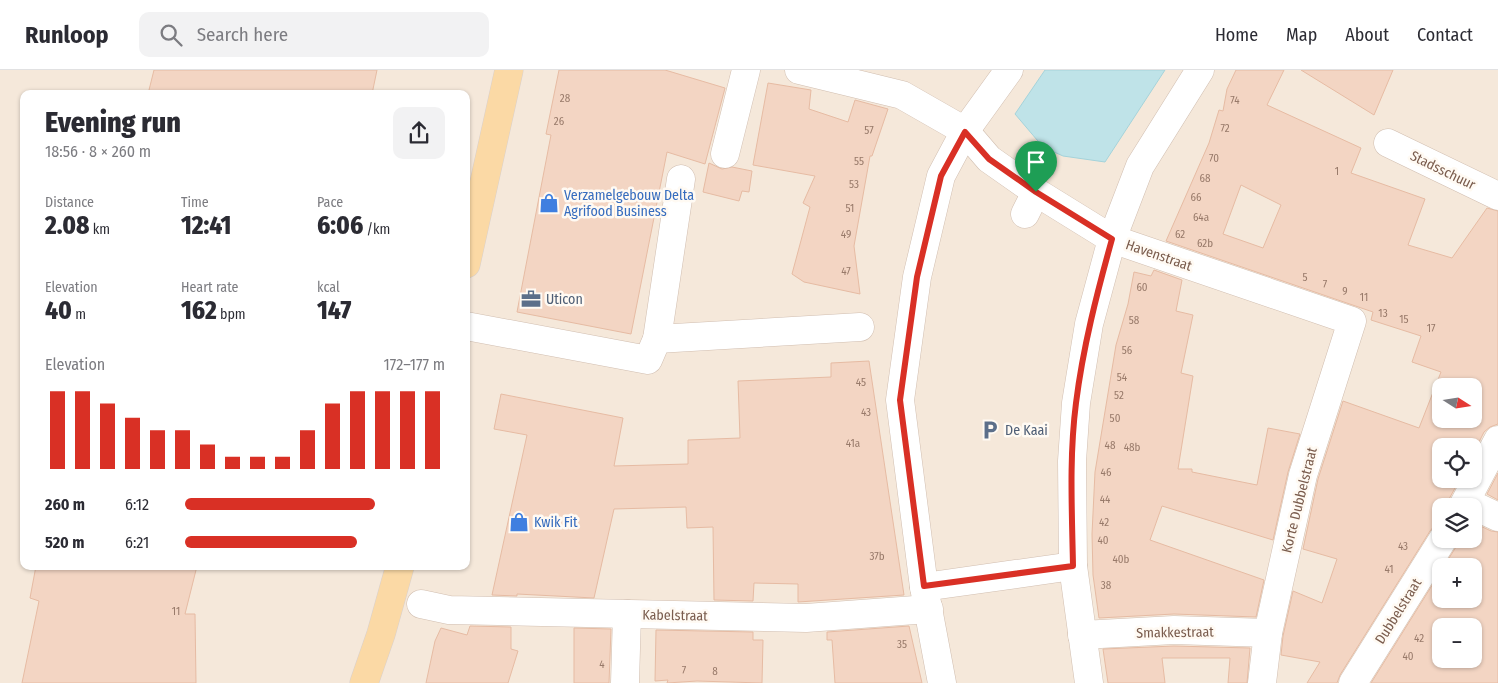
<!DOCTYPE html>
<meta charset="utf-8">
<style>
:root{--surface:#fff;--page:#f2f2f3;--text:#2b2b33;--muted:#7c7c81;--line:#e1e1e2;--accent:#d93025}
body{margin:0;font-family:"Fira Sans Condensed",sans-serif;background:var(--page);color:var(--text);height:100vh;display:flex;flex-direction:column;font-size:19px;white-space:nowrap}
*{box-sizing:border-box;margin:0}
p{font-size:16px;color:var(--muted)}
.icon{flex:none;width:28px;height:28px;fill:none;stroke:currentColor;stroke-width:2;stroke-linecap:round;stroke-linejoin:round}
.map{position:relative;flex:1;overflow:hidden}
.side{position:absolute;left:20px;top:20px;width:450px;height:480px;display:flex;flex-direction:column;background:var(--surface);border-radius:10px;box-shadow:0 1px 4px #0004}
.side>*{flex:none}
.needle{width:32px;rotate:102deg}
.fabs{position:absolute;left:1432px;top:308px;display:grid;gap:10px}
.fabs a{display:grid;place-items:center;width:50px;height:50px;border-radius:10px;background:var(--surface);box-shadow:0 1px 4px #0004;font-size:25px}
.pin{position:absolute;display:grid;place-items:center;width:42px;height:42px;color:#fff;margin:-51px -21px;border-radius:50% 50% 50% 0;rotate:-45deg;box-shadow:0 0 5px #0007}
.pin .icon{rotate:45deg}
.round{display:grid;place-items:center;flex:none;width:52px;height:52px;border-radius:10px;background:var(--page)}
.headline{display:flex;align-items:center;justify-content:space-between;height:85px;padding:0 25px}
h1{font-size:28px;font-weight:800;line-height:38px}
.figures{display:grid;grid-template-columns:repeat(3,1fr);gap:8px;height:85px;padding:5px 25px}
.figures div{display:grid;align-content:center}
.figures b{font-size:25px;font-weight:800}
.figures small{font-size:14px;font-weight:400}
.figures p{font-size:14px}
.chart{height:140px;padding:10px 25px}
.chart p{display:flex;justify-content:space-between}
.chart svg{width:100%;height:90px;margin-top:5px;stroke:var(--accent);stroke-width:6}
ul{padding:0 25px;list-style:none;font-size:16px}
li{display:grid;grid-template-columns:80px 60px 1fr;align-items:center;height:38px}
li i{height:12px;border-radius:6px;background:var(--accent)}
header{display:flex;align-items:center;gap:30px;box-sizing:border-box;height:70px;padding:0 25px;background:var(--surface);border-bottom:1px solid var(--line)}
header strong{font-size:24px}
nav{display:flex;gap:28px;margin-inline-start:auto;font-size:18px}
.search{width:350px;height:45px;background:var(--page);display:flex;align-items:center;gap:12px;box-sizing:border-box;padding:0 18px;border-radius:10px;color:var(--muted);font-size:19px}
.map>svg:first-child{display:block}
</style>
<header>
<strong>Runloop</strong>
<div class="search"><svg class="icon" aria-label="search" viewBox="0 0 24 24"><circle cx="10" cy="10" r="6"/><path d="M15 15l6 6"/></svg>Search here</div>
<nav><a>Home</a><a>Map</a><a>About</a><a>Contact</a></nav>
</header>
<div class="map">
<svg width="1498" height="613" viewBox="0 0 1498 613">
<rect width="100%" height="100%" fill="#fdf6ec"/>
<path fill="#f5e8da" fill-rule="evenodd" d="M 0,0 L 1498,0 L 1498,613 L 0,613 ZM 24,24 L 466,24 L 466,496 L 24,496 ZM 1441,316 L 1474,316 L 1474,349 L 1441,349 ZM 1441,376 L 1474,376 L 1474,409 L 1441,409 ZM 1441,436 L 1474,436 L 1474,469 L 1441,469 ZM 1441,496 L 1474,496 L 1474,529 L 1441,529 ZM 1441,556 L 1474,556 L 1474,589 L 1441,589 Z"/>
<path fill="#bfe3e8" stroke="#a5d3da" d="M 1045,0 L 1165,0 L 1105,92 L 1063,86 L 1043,77 L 1015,44 Z"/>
<g fill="#f3d5c3" stroke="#e6bba3" fill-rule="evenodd">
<path d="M 154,0 L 377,0 L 372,24 L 148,24 Z"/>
<path d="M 559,0 L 665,0 L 725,18 L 705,94 L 667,82 L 631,264 L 517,242 L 551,65 L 546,64 Z"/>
<path d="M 1236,0 L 1284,0 L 1267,35 L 1361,78 L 1351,103 L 1425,129 L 1408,175 L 1452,188 L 1487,138 L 1498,141 L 1498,354 L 1490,357 L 1484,362 L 1474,382 L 1474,376 L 1441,376 L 1441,409 L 1460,409 L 1449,429 L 1447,436 L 1441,436 L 1441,454 L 1435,455 L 1430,461 L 1340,605 L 1337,613 L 1307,613 L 1320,592 L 1281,585 L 1283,566 L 1293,521 L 1322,533 L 1337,489 L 1303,479 L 1318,409 L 1343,331 L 1419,358 L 1441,302 L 1412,292 L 1421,266 L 1371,250 L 1373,242 L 1166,171 L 1209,73 L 1219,40 L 1223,41 L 1227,19 ZM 1241,115 L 1281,135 L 1263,178 L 1223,164 ZM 1441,316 L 1474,316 L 1474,349 L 1441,349 Z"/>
<path d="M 1301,0 L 1393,0 L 1374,45 Z"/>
<path d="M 768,13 L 811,20 L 809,39 L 848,52 L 855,30 L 888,39 L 872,86 L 870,86 L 854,176 L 860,224 L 804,212 L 792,204 L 810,137 L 803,133 L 815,106 L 753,95 Z"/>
<path d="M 709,93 L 722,99 L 732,97 L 752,101 L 749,122 L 742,121 L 739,131 L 703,122 Z"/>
<path d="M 1154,200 L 1182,210 L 1176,241 L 1193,245 L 1181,303 L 1193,306 L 1178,399 L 1192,399 L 1192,402 L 1257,415 L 1268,358 L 1300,364 L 1288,402 L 1273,470 L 1162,436 L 1150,470 L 1264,510 L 1256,547 L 1174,544 L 1099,548 L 1093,505 L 1092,464 L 1095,402 L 1116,275 L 1128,234 L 1134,202 L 1151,206 Z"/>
<path d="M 869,291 L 904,525 L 798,532 L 798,514 L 754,513 L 753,531 L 714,530 L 713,457 L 687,458 L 686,437 L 614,439 L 594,528 L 517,524 L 517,526 L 492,525 L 527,365 L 494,359 L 501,324 L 623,348 L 614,396 L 688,394 L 688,370 L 740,368 L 738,311 L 831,307 L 831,293 Z"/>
<path d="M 1498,403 L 1498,430 L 1487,424 Z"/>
<path d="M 1474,453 L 1491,461 L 1498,462 L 1498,613 L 1371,613 L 1441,501 L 1441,529 L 1474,529 L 1474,496 L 1444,496 L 1456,477 L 1458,469 L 1474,469 ZM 1441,556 L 1474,556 L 1474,589 L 1441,589 Z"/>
<path d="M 36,496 L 197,496 L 185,544 L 195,544 L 196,613 L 22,613 L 39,531 L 30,528 Z"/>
<path d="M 470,556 L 511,557 L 511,579 L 518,581 L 508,613 L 426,613 L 435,571 L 441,558 L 467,565 Z"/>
<path d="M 909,556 L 922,613 L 835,613 L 832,570 L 827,570 L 827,562 Z"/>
<path d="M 574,558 L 611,559 L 609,613 L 574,613 Z"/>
<path d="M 656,560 L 753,562 L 753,570 L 763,570 L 762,613 L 697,611 L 667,613 L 668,610 L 655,611 Z"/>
<path d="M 1174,576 L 1250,578 L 1247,613 L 1228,613 L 1230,588 L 1162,588 L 1165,613 L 1108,613 L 1103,579 Z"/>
</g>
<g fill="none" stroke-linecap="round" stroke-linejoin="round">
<defs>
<g id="minor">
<path d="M 799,0 L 902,25 L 965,61 L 989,89 L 1036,122 L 1112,169 L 1352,251 L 1303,405 L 1268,563 L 1262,613"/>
<path d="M 1388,73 L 1498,126"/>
<path d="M 725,84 L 746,0"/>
<path d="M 1025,144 L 1036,122"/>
<path d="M 466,256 L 648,290 L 657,269 L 860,257"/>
<path d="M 657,269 L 681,109"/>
<path d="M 1466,432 L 1498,447"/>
<path d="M 1463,436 L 1498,370"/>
<path d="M 924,517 L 1073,496"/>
<path d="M 421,534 L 449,540 L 806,548 L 929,539"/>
<path d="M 1082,565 L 1174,560 L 1268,563"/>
<path d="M 625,613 L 627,544"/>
<path d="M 942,613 L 924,517 L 900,330 L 917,207 L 941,106 L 965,61 L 1009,0"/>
<path d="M 1089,613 L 1073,496 L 1072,391 L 1076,333 L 1089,254 L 1112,169 L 1140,96 L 1200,0"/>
<path d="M 1353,613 L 1443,469"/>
</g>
<g id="major">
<path d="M 466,194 L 509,0"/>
<path d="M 364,613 L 381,564 L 400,496"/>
</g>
</defs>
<use href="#minor" stroke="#d1beb0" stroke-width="29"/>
<use href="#major" stroke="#dad1cd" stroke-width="29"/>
<use href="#minor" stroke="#fff" stroke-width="28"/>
<use href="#major" stroke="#fbd9a5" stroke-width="28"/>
</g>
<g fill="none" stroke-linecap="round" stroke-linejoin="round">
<defs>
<path id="route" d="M 965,62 L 989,89 L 1036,122 L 1112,169 C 1097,223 1083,277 1076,333 C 1069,387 1072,442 1073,496 L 924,516 L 900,330 L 917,207 L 941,106 Z"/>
</defs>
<use href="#route" stroke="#fff" stroke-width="10"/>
<use href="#route" stroke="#d93025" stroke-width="6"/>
</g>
<defs>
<symbol id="shop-bare" viewBox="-9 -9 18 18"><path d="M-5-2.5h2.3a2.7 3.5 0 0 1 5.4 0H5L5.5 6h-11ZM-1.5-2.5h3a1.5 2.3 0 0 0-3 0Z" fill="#3f7fe0" stroke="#fffaf3" stroke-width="2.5" paint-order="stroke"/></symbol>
<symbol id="office-bare" viewBox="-9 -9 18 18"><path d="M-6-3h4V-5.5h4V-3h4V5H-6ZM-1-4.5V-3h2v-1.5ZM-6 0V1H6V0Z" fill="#5c6f8a" stroke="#fffaf3" stroke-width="2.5" paint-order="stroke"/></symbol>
<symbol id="parking-bare" viewBox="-9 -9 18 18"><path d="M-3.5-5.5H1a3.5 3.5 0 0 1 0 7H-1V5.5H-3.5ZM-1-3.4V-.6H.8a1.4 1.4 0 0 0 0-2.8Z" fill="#5c6f8a" stroke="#fffaf3" stroke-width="2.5" paint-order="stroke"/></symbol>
</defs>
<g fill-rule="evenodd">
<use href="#shop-bare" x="535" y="119" width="28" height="28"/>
<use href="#office-bare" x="517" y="215" width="28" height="28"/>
<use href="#parking-bare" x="976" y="346" width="28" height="28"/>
<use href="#shop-bare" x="505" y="438" width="28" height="28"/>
</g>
<g text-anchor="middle" stroke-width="5" stroke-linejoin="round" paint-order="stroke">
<g font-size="11" fill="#987a6a">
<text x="565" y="32">28</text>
<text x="1235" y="34">74</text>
<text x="559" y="55">26</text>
<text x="1225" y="62">72</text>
<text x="869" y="64">57</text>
<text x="1214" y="92">70</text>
<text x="859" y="95">55</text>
<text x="1337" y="105">1</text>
<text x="1205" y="112">68</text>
<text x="854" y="118">53</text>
<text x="1196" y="131">66</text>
<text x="850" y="142">51</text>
<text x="1201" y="151">64a</text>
<text x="846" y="168">49</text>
<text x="1180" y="168">62</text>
<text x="1205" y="177">62b</text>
<text x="846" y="205">47</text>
<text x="1305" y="211">5</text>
<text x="1325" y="218">7</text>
<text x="1142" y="221">60</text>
<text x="1345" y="225">9</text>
<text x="1364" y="231">11</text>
<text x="1383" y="247">13</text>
<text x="1404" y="253">15</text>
<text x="1134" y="254">58</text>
<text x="1431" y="262">17</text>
<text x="1127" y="284">56</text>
<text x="1122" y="311">54</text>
<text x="861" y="316">45</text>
<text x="1119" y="329">52</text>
<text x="866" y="346">43</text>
<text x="1115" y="352">50</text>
<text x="853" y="377">41a</text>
<text x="1110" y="379">48</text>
<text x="1132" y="381">48b</text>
<text x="1106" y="406">46</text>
<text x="1105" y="433">44</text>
<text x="1104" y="456">42</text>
<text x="1103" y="474">40</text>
<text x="1403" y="480">43</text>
<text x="877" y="490">37b</text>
<text x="1121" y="493">40b</text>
<text x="1389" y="503">41</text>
<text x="1106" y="519">38</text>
<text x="176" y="545">11</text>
<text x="1419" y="572">42</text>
<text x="902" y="578">35</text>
<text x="1408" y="590">40</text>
<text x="602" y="598">4</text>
<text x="684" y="604">7</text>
<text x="715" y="605">8</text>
</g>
<g font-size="14" fill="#7a5c4d" stroke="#fffaf3">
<text transform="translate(1443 100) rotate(26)" y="5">Stadsschuur</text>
<text transform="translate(1159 185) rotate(19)" y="5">Havenstraat</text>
<text transform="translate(1299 430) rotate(-76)" y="5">Korte Dubbelstraat</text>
<text transform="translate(1398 541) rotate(-58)" y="5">Dubbelstraat</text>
<text transform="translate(675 545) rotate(1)" y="5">Kabelstraat</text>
<text transform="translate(1175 562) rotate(-1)" y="5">Smakkestraat</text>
</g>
<g font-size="14" fill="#366cbe" stroke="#fffaf3" text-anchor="start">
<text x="564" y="130">Verzamelgebouw Delta<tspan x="564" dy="16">Agrifood Business</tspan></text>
<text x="534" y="457">Kwik Fit</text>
</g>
<g font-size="14" fill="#4e5e75" stroke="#fffaf3" text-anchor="start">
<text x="546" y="234">Uticon</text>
<text x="1005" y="365">De Kaai</text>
</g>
</g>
</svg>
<div class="fabs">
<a><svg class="needle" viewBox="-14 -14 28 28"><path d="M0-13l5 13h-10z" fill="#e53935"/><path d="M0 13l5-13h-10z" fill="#7c7c81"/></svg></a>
<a><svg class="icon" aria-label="locate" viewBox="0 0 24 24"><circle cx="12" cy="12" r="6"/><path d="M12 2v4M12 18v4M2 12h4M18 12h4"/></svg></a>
<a><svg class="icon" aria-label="layers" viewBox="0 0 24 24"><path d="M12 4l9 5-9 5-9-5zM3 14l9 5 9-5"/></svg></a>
<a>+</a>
<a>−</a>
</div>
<div class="pin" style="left:1036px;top:122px;background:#1e9e55"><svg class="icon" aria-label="arrive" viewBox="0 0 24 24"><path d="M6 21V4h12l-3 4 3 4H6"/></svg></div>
<section class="side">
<div class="headline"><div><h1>Evening run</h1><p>18:56 · 8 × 260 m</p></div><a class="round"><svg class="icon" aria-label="share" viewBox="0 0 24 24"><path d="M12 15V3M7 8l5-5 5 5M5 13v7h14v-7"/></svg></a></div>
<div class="figures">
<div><p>Distance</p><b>2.08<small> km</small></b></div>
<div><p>Time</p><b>12:41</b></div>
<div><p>Pace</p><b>6:06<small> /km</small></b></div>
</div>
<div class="figures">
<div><p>Elevation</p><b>40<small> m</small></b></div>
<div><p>Heart rate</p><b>162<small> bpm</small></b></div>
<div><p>kcal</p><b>147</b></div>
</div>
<div class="chart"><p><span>Elevation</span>172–177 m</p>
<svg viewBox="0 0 160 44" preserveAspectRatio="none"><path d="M5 44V6M15 44V6M25 44V12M35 44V19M45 44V25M55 44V25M65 44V32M75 44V38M85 44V38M95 44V38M105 44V25M115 44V12M125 44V6M135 44V6M145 44V6M155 44V6"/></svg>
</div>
<ul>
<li><b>260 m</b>6:12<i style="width:73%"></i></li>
<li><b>520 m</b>6:21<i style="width:66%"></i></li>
</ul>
</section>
</div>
